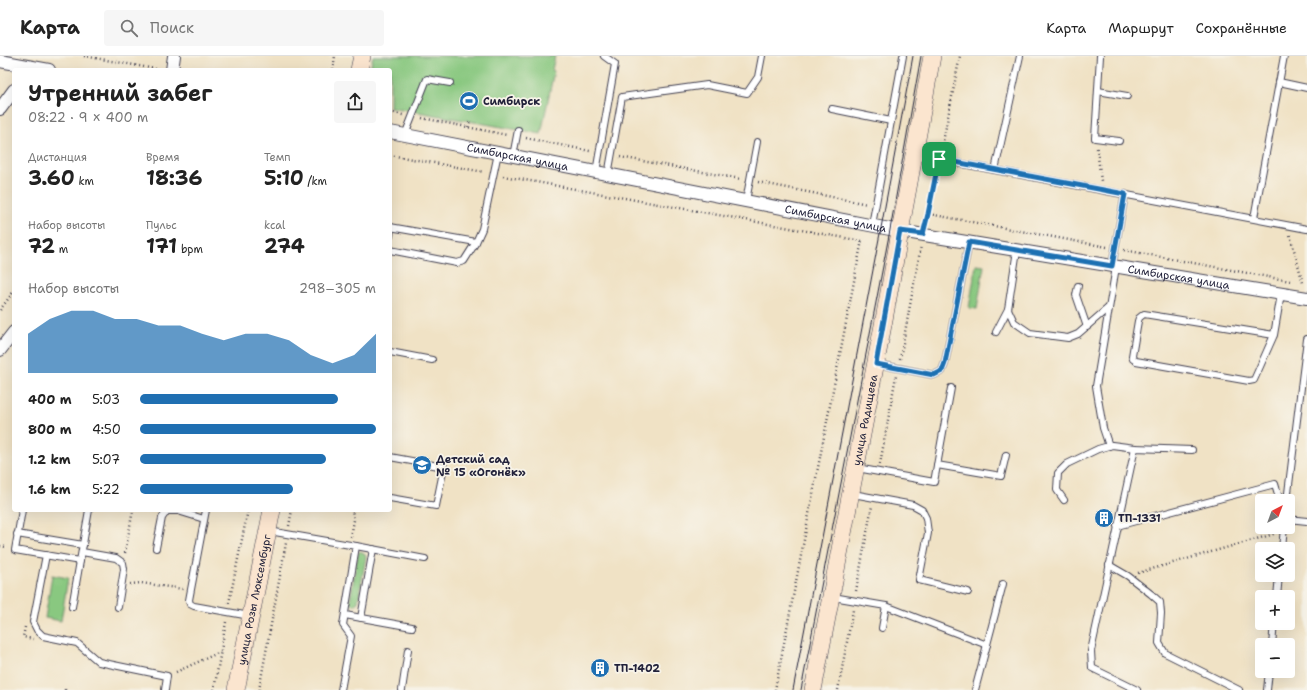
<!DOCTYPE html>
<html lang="ru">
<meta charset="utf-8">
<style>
:root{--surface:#fff;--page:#f6f6f6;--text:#222;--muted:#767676;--line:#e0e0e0;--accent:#1f6fb2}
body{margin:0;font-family:"Shantell Sans",sans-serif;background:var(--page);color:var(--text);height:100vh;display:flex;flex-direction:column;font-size:15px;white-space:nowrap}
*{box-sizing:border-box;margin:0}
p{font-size:13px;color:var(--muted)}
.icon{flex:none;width:22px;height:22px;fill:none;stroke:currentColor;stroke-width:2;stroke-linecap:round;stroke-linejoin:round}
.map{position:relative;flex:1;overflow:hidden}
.side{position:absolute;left:12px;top:12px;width:380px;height:444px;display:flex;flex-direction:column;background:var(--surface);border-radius:4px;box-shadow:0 4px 16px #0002}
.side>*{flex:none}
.needle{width:26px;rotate:41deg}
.controls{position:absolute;left:1255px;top:438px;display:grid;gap:8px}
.controls a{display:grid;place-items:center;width:40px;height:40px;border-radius:4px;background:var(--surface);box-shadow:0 4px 16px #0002;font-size:20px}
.pin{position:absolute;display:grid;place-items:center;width:34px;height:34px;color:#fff;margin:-17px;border-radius:8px;box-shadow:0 2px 6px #0006}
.round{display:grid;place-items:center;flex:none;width:42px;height:42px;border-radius:4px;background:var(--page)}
.head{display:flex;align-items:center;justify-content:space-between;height:68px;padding:0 16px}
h1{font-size:22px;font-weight:700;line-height:30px}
.stats{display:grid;grid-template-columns:repeat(3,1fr);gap:6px;height:68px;padding:4px 16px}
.stats div{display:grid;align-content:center}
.stats b{font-size:20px;font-weight:700}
.stats small{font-size:11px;font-weight:400}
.stats p{font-size:11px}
.chart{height:112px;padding:8px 16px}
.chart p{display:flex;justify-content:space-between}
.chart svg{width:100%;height:72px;margin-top:4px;fill:var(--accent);opacity:.7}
ul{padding:0 16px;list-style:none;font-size:13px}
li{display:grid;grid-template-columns:64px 48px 1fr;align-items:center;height:30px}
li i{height:10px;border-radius:5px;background:var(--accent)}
header{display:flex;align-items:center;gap:24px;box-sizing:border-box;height:56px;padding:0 20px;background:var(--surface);border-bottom:1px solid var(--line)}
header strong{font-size:19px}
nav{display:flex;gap:22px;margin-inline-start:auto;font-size:14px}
.search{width:280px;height:36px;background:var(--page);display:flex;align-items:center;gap:10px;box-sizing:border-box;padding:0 14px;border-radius:4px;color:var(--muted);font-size:15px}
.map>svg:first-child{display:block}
</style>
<header>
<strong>Карта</strong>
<div class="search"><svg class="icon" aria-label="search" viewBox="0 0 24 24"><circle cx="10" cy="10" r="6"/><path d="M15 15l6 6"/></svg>Поиск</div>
<nav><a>Карта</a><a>Маршрут</a><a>Сохранённые</a></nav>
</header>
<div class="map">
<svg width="1307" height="634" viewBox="0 0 1307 634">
<rect width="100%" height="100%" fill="#f7f3e8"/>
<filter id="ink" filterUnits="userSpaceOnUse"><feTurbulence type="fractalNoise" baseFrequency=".025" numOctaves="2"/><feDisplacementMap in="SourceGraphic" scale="8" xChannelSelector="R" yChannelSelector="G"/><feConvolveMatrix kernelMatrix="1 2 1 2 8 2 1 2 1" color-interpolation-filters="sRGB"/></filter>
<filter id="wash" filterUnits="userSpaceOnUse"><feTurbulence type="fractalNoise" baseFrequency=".012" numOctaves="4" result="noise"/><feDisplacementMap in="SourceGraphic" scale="16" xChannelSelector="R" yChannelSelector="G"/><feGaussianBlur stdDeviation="0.9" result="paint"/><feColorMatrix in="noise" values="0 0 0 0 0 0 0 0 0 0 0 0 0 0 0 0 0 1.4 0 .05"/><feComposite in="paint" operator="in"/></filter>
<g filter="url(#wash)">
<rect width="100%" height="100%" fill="#f0e2c5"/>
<g fill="#89c880" stroke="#56755e">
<path d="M 373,0 L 555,0 L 552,14 L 554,15 L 541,78 L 390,51 L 390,14 L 370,14 Z"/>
<path d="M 976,209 L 984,210 L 977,253 L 969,252 Z"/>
<path d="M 360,495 L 364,497 L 366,501 L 358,546 L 354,549 L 351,548 L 350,545 L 358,497 Z"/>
<path d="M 52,519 L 68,522 L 61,565 L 45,562 Z"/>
</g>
</g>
<g filter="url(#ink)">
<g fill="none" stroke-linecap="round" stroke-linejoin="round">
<defs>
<g id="lane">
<path d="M 1100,0 L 1095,82 L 1119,85"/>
<path d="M 1279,26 L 1307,32"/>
<path d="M 1098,35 L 1127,40"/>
<path d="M 832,53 L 891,65"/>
<path d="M 405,79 L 427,23 L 450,27"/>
<path d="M 915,99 L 995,114 L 1020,0"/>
<path d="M 513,100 L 518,74"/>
<path d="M 995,114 L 1307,173"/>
<path d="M 596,116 L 615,8 L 604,0"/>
<path d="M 608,119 L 622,41 L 707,29 L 747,37 L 758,21 L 762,0"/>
<path d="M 746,145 L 757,86"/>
<path d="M 1254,162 L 1284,0"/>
<path d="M 872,169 L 903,0"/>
<path d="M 390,171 L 476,186 L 482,173 L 498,97"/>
<path d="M 390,180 L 391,171"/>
<path d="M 390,194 L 457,207 L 464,205 L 476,186"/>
<path d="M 1017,194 L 1008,253 L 1014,266 L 1030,277 L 1068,282 L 1078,278 L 1108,252"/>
<path d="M 1112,210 L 1125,138"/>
<path d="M 1078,230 L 1076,239 L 1087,271"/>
<path d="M 996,276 L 1008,253"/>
<path d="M 1274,279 L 1144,258 L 1139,262 L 1138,265 L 1132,300 L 1133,303 L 1136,305 L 1249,325 L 1254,324 L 1274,279 L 1281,238"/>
<path d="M 390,296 L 432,304"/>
<path d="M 877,308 L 934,319 L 942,315 L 945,307 L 969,186"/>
<path d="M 1109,390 L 1103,372 L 1096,330 L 1116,211"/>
<path d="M 390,401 L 444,411 L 436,450 L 390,442"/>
<path d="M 937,409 L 1001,420 L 1006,399"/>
<path d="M 857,412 L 934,426 L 951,332"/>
<path d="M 853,438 L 913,449 L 922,454 L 926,462 L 928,477 L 919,524 L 968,536"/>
<path d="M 1064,444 L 1057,434 L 1058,417 L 1067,408 L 1098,393 L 1112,389 L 1135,392"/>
<path d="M 1287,445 L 1307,283"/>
<path d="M 22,454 L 15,494 L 80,505 L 89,454"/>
<path d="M 206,454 L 189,544 L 190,548 L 194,550 L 250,560"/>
<path d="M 1288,463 L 1307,465"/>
<path d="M 1117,470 L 1275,428 L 1280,445"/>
<path d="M 269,475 L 356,490 L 343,569 L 351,580 L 341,634"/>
<path d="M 17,478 L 83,489"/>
<path d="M 356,490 L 425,503"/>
<path d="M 156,492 L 162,462 L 167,455 L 178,455 L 204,463"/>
<path d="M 1282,493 L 1284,471"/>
<path d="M 82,496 L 116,502 L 123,507 L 124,513 L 118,551"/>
<path d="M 46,499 L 33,566 L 37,574 L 43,580 L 77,587 L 99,606 L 167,620 L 165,634"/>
<path d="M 1109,509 L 1128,520 L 1151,538 L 1160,546 L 1161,557 L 1159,587 L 1165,597 L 1239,634"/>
<path d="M 833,541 L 886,550 L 987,589"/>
<path d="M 1277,541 L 1279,519"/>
<path d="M 72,551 L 80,505"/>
<path d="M 345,559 L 412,571"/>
<path d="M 361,562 L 373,493"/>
<path d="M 882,572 L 886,550"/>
<path d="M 1272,589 L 1274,567"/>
<path d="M 402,634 L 408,594"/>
<path d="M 975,634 L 1003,528"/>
<path d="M 1137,634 L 1092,612 L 1091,595 L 1135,392 L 1192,394"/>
<path d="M 1267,634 L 1269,615"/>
</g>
<g id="street">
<path d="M 0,5 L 49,14"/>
<path d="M 172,14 L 174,0"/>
<path d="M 0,53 L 14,34"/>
<path id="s1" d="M 390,76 L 900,175 L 1307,242"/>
<path d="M 0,294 L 14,276"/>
</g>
<g id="secondary">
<path d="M 359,14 L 362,0"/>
<path id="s2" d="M 236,634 L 272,454"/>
<path id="s3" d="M 813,634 L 883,269 L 932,0"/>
</g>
</defs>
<use href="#lane" stroke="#413f50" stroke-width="8"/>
<use href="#street" stroke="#413f50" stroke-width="14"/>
<use href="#secondary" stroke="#413f50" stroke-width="18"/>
<g stroke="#413f50" stroke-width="2.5" stroke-dasharray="1 3" stroke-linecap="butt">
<path d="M 84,0 L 161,14"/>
<path d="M 333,14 L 335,0"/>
<path d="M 390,56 L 403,59"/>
<path d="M 422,62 L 507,79"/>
<path d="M 468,71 L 470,65"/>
<path d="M 526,82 L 590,95"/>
<path d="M 1097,92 L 1101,125"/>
<path d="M 941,96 L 960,0"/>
<path d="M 390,99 L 484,116"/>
<path d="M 620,101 L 741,123"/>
<path d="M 503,120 L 862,185"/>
<path d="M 758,126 L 867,148"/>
<path d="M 929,158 L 1107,191"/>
<path d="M 926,168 L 937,112"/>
<path d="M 1290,179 L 1303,227"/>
<path d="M 1124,194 L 1290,225"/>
<path d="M 0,254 L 14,235"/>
<path d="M 900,303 L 921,190"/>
<path d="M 880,408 L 896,320"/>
<path d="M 289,470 L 292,454"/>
<path d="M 351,481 L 354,464 L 352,454"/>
<path d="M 0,490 L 6,491"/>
<path d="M 125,497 L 133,454"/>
<path d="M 1138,517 L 1274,478"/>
<path d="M 130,528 L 141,527 L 183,533"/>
<path d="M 856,535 L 872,450"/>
<path d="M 229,547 L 248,454"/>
<path d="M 25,571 L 23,581 L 33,583"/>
<path d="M 176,616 L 220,596"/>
<path d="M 65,634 L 65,633"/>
<path d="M 214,634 L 226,566"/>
<path d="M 259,634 L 286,487"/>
<path d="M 775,634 L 862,184"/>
<path d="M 838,634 L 853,554"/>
</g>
<use href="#lane" stroke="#fff" stroke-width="6"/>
<use href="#street" stroke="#fff" stroke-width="12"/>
<use href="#secondary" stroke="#fbe5cf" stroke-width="17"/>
<g stroke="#22223b" stroke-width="1">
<path d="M 793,634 L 881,172 L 913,0"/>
<path d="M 801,634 L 890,174 L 921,0"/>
</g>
</g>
</g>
<g fill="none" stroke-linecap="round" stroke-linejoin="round" filter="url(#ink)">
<defs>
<path id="route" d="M 939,103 L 1125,138 L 1112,210 L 969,186 L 945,307 L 942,315 L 934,319 L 876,308 L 900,175 L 923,178 L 928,158 Z"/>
</defs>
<use href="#route" stroke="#fff" stroke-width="8"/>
<use href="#route" stroke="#1f6fb2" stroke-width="5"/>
</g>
<defs>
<symbol id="stadium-disc" viewBox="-11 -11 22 22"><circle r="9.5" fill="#1f6fb2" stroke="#f7f3e8"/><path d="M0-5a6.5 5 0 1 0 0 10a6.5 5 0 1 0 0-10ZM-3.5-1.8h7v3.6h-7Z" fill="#fff"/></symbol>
<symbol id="school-disc" viewBox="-11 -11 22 22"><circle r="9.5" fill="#1f6fb2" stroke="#f7f3e8"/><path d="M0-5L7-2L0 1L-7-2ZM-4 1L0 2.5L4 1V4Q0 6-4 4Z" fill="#fff"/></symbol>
<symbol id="building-disc" viewBox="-11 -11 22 22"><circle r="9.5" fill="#1f6fb2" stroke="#f7f3e8"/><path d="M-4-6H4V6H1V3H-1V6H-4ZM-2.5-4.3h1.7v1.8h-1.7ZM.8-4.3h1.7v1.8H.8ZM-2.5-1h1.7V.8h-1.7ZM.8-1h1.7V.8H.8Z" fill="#fff"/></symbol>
</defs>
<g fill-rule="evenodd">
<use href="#stadium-disc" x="458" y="34" width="22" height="22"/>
<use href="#school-disc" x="411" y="398" width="22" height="22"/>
<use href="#building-disc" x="1093" y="451" width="22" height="22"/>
<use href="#building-disc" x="589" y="601" width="22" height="22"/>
</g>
<g text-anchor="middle" stroke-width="3.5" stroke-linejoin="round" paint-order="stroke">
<g font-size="11" font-weight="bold" fill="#22223b" stroke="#f7f3e8" text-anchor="start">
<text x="483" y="49">Симбирск</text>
<text x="436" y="407">Детский сад<tspan x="436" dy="13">№ 15 «Огонёк»</tspan></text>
<text x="1118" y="466">ТП-1331</text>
<text x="614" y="616">ТП-1402</text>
</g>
<g font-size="11" fill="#22223b" stroke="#f7f3e8">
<text dy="4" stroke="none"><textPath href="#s1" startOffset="130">Симбирская улица</textPath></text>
<text dy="4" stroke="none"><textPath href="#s1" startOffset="454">Симбирская улица</textPath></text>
<text dy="4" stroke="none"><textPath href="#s1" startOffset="802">Симбирская улица</textPath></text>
<text dy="4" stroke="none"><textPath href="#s3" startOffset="275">улица Радищева</textPath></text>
<text dy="4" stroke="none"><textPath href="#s2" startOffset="92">улица Розы Люксембург</textPath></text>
</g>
</g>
</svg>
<div class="controls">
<a><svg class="needle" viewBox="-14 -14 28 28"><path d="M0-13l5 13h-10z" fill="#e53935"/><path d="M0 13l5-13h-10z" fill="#767676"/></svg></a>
<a><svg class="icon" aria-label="layers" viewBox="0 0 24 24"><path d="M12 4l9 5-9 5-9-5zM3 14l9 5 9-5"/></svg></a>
<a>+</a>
<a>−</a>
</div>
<div class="pin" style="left:939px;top:103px;background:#1e9e55"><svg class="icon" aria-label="arrive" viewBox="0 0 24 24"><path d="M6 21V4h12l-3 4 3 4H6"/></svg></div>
<section class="side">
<div class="head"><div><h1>Утренний забег</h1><p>08:22 · 9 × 400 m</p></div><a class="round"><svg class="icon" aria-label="share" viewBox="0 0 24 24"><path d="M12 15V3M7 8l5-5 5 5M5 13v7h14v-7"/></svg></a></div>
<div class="stats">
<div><p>Дистанция</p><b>3.60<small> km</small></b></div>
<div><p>Время</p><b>18:36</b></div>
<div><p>Темп</p><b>5:10<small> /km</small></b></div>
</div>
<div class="stats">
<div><p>Набор высоты</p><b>72<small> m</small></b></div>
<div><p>Пульс</p><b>171<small> bpm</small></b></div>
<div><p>kcal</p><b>274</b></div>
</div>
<div class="chart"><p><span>Набор высоты</span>298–305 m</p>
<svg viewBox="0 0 160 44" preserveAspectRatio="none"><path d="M0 44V20L10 11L20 6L30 6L40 11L50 11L60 15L70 15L80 20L90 24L100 20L110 20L120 24L130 33L140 38L150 33L160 20V44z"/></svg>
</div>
<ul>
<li><b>400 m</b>5:03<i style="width:84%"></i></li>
<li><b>800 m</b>4:50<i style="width:100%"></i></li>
<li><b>1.2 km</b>5:07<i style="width:79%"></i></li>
<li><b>1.6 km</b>5:22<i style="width:65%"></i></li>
</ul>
</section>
</div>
